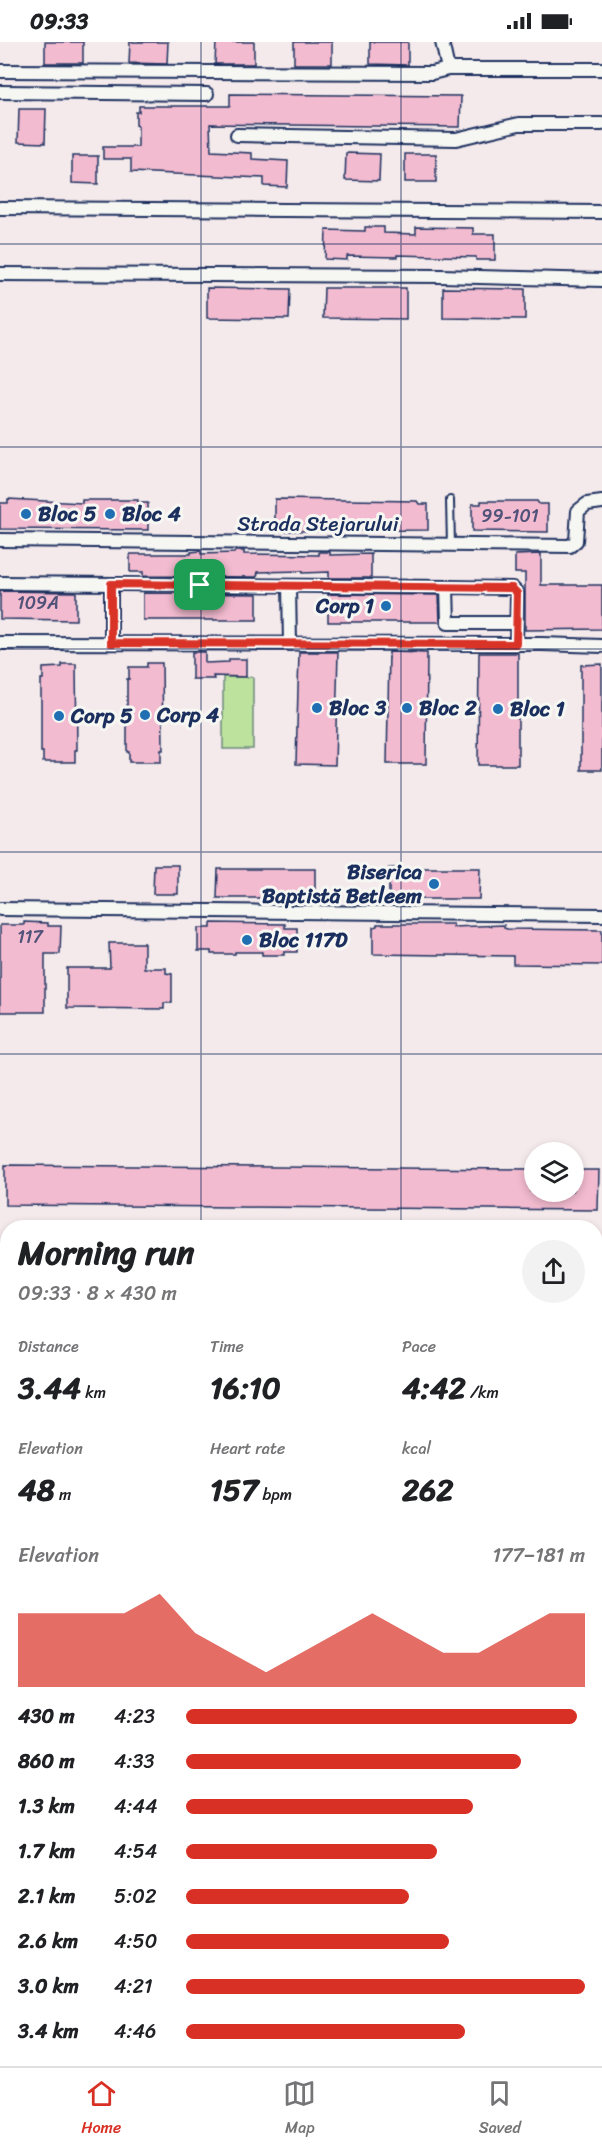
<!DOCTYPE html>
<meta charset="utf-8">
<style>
:root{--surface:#fff;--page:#f2f2f2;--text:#202124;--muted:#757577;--line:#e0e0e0;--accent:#d93025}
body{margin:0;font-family:Sriracha,sans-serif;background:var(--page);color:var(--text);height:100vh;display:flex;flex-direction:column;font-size:22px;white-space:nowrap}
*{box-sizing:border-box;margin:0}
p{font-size:20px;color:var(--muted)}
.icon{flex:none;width:33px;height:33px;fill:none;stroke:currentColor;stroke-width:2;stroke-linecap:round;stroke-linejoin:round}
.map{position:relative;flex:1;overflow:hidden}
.sheet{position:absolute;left:0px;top:1178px;width:603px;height:848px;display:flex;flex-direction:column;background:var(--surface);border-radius:24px 24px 0 0;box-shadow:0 3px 9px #0003}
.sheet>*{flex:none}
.buttons{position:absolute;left:524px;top:1100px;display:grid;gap:12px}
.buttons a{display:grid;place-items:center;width:60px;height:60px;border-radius:50%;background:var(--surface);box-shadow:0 3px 9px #0003;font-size:30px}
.pin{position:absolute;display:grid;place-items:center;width:51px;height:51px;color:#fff;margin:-26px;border-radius:12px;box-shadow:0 3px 9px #0006}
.round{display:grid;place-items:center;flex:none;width:63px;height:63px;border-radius:32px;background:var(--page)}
.head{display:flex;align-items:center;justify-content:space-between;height:102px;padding:0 18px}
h1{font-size:33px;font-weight:800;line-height:45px}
.metrics{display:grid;grid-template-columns:repeat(3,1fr);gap:9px;height:102px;padding:6px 18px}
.metrics div{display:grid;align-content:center}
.metrics b{font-size:30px;font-weight:800}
.metrics small{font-size:16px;font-weight:400}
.metrics p{font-size:16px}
.chart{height:168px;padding:12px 18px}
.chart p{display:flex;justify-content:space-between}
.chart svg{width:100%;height:108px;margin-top:6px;fill:var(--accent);opacity:.7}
ul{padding:0 18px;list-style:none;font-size:20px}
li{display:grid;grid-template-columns:96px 72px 1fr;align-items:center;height:45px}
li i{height:15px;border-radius:8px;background:var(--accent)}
.status{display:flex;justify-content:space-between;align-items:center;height:42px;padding:0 30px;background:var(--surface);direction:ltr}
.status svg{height:16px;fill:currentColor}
.dock{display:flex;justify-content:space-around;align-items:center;height:84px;border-top:2px solid var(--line);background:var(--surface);font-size:16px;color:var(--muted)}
.dock a{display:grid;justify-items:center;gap:3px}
.dock .on{color:var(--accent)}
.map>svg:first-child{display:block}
</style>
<div class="status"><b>09:33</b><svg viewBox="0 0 49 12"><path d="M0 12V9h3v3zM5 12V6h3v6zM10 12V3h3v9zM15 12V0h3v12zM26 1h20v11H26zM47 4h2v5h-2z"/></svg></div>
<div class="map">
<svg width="602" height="2024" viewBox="0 0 602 2024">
<rect width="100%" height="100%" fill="#f5eaeb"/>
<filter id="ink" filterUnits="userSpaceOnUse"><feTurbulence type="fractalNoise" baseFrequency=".0167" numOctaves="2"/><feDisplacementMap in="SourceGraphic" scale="12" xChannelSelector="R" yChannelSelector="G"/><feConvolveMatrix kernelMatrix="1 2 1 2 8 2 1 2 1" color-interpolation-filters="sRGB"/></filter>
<g filter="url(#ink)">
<path fill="#f4dce3" d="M 596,1562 L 602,1563 L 602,2024 L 350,2024 L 347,2018 L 596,2018 Z"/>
<rect fill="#bce29d" stroke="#6c887e" stroke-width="1.5" x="223" y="635" width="30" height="72"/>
<g fill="#f3bbcf" stroke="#1b2f5e" stroke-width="1.5">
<rect x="45" y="0" width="38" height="21"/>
<path d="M 130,0 L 168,0 L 167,22 L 129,21 Z"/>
<path d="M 216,0 L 254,0 L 254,22 L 215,22 Z"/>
<rect x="294" y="0" width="38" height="22"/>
<path d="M 370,0 L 408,0 L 408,23 L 370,22 Z"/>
<path d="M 230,52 L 461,54 L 460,85 L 210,82 L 211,109 L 252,111 L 252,117 L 288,119 L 287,145 L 264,144 L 264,136 L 131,130 L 131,117 L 103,117 L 103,105 L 138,105 L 138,84 L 136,83 L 136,70 L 139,70 L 139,64 L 230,64 Z"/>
<path d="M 19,67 L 46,67 L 45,101 L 18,100 Z"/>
<path d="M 346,111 L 380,112 L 379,139 L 345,138 Z"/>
<rect x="405" y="112" width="31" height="28"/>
<path d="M 72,114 L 98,114 L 98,142 L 72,141 Z"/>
<path d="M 365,185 L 384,185 L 384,191 L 416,192 L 416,185 L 473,186 L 473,192 L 495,192 L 495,218 L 476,218 L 476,215 L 397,213 L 397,215 L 347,214 L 347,218 L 325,217 L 326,188 L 365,189 Z"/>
<path d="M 207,246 L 290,247 L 289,277 L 207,276 Z"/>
<path d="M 324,246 L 406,246 L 406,277 L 323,276 Z"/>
<path d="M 443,246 L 525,247 L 525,277 L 443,276 Z"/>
<path d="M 8,457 L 82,461 L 82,458 L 138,458 L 138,461 L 148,461 L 148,488 L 0,487 L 0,461 L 8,461 Z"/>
<path d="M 275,457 L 417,459 L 419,462 L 428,462 L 428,488 L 275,489 Z"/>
<path d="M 481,459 L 537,459 L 539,462 L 548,462 L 548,490 L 472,489 L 472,462 L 481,462 Z"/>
<path d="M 201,509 L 201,512 L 234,511 L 235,509 L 244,509 L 244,512 L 319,513 L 319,510 L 330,510 L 330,513 L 371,512 L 371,536 L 329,536 L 329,530 L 302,531 L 302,529 L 258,530 L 257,535 L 143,534 L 143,530 L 130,530 L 130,512 L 191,512 L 191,510 Z"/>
<path d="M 541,512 L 541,543 L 602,543 L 602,587 L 525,588 L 525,531 L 515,531 L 515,513 Z"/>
<path d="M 0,549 L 76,550 L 76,578 L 0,577 Z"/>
<path d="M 143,551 L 257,552 L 257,578 L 143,578 Z"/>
<path d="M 328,552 L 439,553 L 440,580 L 328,580 Z"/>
<path d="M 192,610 L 205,610 L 205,621 L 229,620 L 229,617 L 246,617 L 246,635 L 213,634 L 214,637 L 192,637 Z"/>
<path d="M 299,610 L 338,610 L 335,723 L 296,722 Z"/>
<path d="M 389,610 L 427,611 L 426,722 L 387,722 Z"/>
<path d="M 479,611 L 518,611 L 518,723 L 478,723 Z"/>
<path d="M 147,621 L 162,621 L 163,708 L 161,708 L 161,720 L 129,720 L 129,710 L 127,710 L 127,637 L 129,637 L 129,625 L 147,625 Z"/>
<path d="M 62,622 L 76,622 L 77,708 L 75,708 L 75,720 L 43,720 L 43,710 L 41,710 L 41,637 L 43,637 L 43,626 L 62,625 Z"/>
<path d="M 602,622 L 602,728 L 581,728 L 581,623 Z"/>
<path d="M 154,823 L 178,823 L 178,852 L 153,852 Z"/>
<path d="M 389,826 L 480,826 L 479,857 L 389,857 Z"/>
<path d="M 218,827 L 315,827 L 315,856 L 217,856 Z"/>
<path d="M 24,880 L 48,881 L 48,884 L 61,884 L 60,912 L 45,912 L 45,970 L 0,970 L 0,883 L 24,883 Z"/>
<path d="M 211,881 L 285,882 L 285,886 L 297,886 L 297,910 L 284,910 L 284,913 L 262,913 L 262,910 L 235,910 L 235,912 L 211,912 L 211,909 L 198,909 L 198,886 L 211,886 Z"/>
<path d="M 377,882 L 453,882 L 453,885 L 504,883 L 504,886 L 507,887 L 602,888 L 602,923 L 513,922 L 513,914 L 373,912 L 373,885 L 377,884 Z"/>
<path d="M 109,901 L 144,901 L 144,926 L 166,926 L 166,931 L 172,932 L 172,961 L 164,961 L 164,967 L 67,966 L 67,926 L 110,926 Z"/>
<path d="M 5,1123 L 530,1127 L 530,1149 L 573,1149 L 573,1128 L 599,1128 L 598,1168 L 5,1163 Z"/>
</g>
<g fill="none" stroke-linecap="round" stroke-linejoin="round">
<defs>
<g id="service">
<path d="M 450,458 L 451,503"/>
<path d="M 596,1596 L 602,1597"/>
<path d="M 596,1664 L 602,1665"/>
<path d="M 596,1734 L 602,1735"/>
<path d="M 596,1814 L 602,1816"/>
<path d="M 596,1847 L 602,1848"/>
<path d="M 596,2011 L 602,2013"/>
<path d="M 364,2024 L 366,2018"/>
<path d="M 412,2024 L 414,2018"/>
</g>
<g id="minor">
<path d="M 442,0 L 448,27"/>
<path d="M 0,29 L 432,31 L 448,27 L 602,27"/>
<path d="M 0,50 L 207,52"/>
<path d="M 237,93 L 456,97 L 519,82 L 602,82"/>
<path d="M 0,166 L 602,170"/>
<path d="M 0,232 L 441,234 L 602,238"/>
<path d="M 0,498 L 570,504 L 576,499 L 578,469 L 587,462 L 602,460"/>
<path d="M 0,541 L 447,545"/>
<path d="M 111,542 L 111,601"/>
<path d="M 289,545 L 290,602"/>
<path d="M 0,601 L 542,602 L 602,604"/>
<path d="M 516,602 L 517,551 L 512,546 L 447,545 L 448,581 L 516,581"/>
<path d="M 0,867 L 602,873"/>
<path d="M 596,1387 L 602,1371"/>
</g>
</defs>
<use href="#service" stroke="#1b2f5e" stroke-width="10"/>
<use href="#minor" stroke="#1b2f5e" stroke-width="16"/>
<use href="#service" stroke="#f6f6f2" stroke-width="6"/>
<use href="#minor" stroke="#f6f6f2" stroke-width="12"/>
</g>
</g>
<g fill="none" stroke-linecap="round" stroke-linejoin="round" filter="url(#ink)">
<defs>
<path id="route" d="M 111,542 L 512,546 L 517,551 L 516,602 L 111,601 Z"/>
</defs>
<use href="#route" stroke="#fff" stroke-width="12"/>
<use href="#route" stroke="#d93025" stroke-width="8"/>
</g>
<path fill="none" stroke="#1b2f5e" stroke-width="1.5" stroke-opacity="0.55" d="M 201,0 L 201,1185M 401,0 L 401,1185M 0,202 L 602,202M 0,405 L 602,405M 0,607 L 602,607M 0,810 L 602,810M 0,1012 L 602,1012M 0,1214 L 8,1214M 596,1214 L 602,1214M 0,1417 L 8,1417M 596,1417 L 602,1417M 0,1619 L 8,1619M 596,1619 L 602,1619M 0,1822 L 8,1822M 596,1822 L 602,1822M 201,2018 L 201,2024M 401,2018 L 401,2024"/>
<g fill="#1f6fb2" stroke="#f6f6f2" stroke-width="2">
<circle cx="26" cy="472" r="6"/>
<circle cx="110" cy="472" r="6"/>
<circle cx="386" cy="564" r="6"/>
<circle cx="317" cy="666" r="6"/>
<circle cx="407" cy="666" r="6"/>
<circle cx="498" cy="667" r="6"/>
<circle cx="145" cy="673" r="6"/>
<circle cx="59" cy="674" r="6"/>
<circle cx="434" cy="842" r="6"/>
<circle cx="247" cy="898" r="6"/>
</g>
<g text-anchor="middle" stroke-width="6" stroke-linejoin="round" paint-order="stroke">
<g font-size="18" fill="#51527a">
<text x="510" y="480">99-101</text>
<text x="38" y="567">109A</text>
<text x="30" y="901">117</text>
</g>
<g font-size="21" font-weight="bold" fill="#1b2f5e" stroke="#f6f6f2" text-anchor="start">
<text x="38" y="479">Bloc 5</text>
<text x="122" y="479">Bloc 4</text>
<text x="374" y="571" text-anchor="end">Corp 1</text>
<text x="329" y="673">Bloc 3</text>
<text x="419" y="673">Bloc 2</text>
<text x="510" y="674">Bloc 1</text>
<text x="157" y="680">Corp 4</text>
<text x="71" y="681">Corp 5</text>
<text x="422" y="837" text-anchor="end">Biserica<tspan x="422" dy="24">Baptistă Betleem</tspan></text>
<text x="259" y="905">Bloc 117D</text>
</g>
<g font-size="21" fill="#1b2f5e" stroke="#f6f6f2">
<text x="318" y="489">Strada Stejarului</text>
</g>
</g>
</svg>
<div class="buttons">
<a><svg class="icon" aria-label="layers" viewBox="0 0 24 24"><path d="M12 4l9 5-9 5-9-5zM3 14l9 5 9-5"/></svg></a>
</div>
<div class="pin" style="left:200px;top:543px;background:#1e9e55"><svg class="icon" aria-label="arrive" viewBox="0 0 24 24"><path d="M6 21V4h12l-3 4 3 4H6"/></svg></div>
<section class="sheet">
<div class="head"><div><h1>Morning run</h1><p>09:33 · 8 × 430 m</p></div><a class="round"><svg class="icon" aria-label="share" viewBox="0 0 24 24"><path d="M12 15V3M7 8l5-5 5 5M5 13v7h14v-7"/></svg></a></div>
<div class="metrics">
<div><p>Distance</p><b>3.44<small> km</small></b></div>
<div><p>Time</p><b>16:10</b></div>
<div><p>Pace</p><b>4:42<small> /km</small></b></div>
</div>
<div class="metrics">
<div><p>Elevation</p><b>48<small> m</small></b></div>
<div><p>Heart rate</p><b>157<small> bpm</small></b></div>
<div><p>kcal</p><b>262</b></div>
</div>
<div class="chart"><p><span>Elevation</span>177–181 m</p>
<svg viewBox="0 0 160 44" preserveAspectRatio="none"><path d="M0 44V14L10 14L20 14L30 14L40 6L50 22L60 30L70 38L80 30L90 22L100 14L110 22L120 30L130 30L140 22L150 14L160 14V44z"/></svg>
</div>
<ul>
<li><b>430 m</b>4:23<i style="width:98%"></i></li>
<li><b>860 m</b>4:33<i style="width:84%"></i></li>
<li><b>1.3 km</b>4:44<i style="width:72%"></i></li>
<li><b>1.7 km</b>4:54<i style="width:63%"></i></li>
<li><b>2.1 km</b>5:02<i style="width:56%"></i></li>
<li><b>2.6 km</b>4:50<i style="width:66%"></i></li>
<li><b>3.0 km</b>4:21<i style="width:100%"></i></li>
<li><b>3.4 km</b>4:46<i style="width:70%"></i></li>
</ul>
</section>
</div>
<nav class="dock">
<a class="on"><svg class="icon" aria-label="home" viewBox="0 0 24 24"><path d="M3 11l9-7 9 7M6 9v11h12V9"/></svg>Home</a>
<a><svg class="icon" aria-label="map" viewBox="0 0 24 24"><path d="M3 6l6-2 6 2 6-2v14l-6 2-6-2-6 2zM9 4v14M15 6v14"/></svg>Map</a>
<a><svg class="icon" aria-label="saved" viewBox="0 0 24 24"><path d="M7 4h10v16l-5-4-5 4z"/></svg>Saved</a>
</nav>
